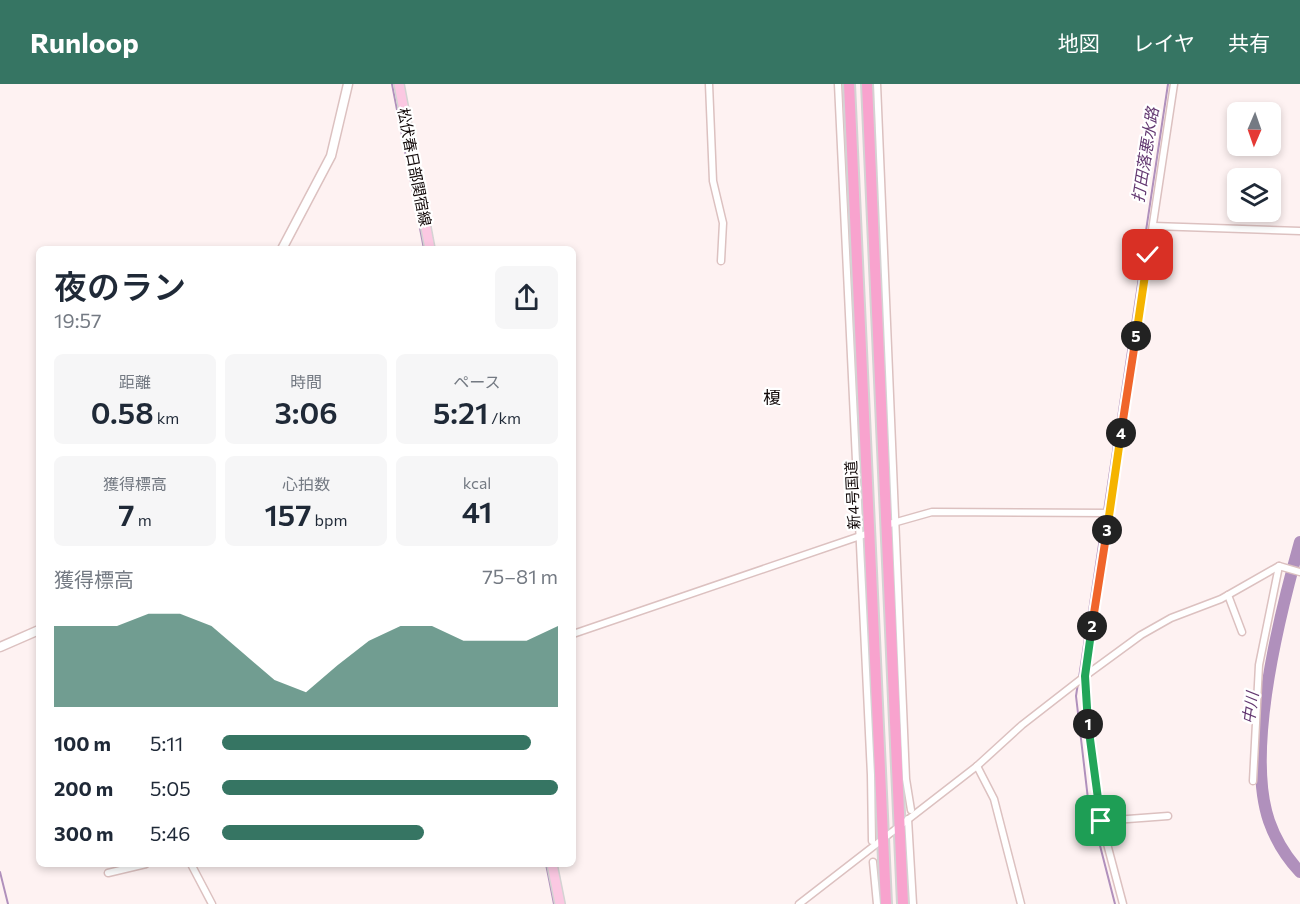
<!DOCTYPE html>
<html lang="ja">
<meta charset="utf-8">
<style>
:root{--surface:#fff;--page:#f6f6f7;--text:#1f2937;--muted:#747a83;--accent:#367563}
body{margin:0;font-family:Commissioner,"Noto Sans JP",sans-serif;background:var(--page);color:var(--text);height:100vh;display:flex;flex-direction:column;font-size:22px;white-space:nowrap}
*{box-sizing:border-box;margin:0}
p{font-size:20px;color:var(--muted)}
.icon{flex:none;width:33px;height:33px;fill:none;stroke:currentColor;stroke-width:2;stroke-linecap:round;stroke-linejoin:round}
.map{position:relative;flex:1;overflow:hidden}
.panel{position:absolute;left:36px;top:162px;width:540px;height:621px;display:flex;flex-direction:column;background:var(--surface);border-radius:9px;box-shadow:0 3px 9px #0003}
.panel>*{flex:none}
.needle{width:39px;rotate:182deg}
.tools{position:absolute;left:1227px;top:18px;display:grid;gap:12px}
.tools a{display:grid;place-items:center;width:54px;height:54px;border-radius:9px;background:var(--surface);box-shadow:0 3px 9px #0003;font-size:30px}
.pin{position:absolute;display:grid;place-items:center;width:51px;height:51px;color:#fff;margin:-26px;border-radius:12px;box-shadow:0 3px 9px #0006}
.km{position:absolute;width:30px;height:30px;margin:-15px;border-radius:50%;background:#222;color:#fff;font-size:16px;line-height:30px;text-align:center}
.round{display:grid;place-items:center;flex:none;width:63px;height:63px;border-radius:9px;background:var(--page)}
.summary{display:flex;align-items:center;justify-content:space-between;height:102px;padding:0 18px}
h1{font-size:33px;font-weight:600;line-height:45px}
.metrics{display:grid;grid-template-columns:repeat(3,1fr);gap:9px;height:102px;padding:6px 18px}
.metrics div{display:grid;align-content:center;border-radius:9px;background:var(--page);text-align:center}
.metrics b{font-size:30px;font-weight:600}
.metrics small{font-size:16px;font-weight:400}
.metrics p{font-size:16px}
.chart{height:168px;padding:12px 18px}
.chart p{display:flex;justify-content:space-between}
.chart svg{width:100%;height:108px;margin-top:6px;fill:var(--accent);opacity:.7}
ul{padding:0 18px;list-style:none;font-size:20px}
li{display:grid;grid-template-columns:96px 72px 1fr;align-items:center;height:45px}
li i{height:15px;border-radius:8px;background:var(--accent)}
header{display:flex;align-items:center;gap:36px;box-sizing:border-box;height:84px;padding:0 30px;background:var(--accent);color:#fff}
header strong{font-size:28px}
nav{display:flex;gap:33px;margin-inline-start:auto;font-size:21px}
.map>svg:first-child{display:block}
</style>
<header>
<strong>Runloop</strong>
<nav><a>地図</a><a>レイヤ</a><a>共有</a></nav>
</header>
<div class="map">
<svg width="1300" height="820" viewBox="0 0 1300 820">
<rect width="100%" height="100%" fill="#fef2f2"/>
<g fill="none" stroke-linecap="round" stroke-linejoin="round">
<g stroke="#b090bc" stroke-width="2">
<path d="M 392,0 L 424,165"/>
<path d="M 1079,594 L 1168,0"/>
<path d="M 1078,599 L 1076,612 L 1088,715 L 1115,820"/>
<path d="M 546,780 L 554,820"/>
<path d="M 0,788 L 8,820"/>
</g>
<path stroke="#b090bc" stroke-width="12" d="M 1300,458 C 1280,529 1245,667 1269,737 C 1276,757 1286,773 1300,788"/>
<defs>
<g id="street">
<path d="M 709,0 L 713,97 L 723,139 L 721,177"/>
<path d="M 838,0 L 871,691 L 872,757"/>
<path d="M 877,0 L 906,695 L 911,726"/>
<path d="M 1153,142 L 1300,147"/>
<path d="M 886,441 L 932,428 L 1109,429"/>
<path d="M 1228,511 L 1242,548"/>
<path d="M 573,550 L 869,449"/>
<path d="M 977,682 L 994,715 L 1021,820"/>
<path d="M 1253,697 L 1259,581 L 1279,482"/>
<path d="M 908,735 L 913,820"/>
<path d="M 1101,737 L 1168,732"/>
<path d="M 873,778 L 877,820"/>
<path d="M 191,780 L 212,820"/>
<path d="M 108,789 L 146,780"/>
<path d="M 799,820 L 977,682 L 1022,641 L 1085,592 L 1141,551 L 1171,534 L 1221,515 L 1279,482 L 1300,488"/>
<path d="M 1123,820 L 1101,737 L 1086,629 L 1085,592 L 1174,0"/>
</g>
<g id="secondary">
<path d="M 282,165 L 331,72 L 348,0"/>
<path d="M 0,563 L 39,546"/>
</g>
<g id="primary">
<path d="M 399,0 L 430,165"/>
<path d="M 552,780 L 560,820"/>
</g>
<g id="highway">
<path d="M 849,0 L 886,820"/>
<path d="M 867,0 L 903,820"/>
</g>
</defs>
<use href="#street" stroke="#dcc1c0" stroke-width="9"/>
<use href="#secondary" stroke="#dcc1c0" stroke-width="11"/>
<use href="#primary" stroke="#d4d3d3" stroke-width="12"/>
<use href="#highway" stroke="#d4d3d3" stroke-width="14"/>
<use href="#street" stroke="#fff" stroke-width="6"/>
<use href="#secondary" stroke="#fff" stroke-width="8"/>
<use href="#primary" stroke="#fbc8e2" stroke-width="9"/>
<use href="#highway" stroke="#f8a3ce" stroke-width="10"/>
</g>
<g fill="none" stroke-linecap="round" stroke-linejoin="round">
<defs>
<path id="split-1" d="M 1088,640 L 1101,737"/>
<path id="split-2" d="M 1088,640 L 1085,592 L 1092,542"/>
<path id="split-3" d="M 1092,542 L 1107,446"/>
<path id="split-4" d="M 1107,446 L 1121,349"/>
<path id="split-5" d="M 1121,349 L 1136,252"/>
<path id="split-6" d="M 1136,252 L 1148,171"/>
</defs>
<use href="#split-1" stroke="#fff" stroke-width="12"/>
<use href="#split-2" stroke="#fff" stroke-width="12"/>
<use href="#split-3" stroke="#fff" stroke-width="12"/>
<use href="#split-4" stroke="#fff" stroke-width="12"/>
<use href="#split-5" stroke="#fff" stroke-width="12"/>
<use href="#split-6" stroke="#fff" stroke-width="12"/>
<use href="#split-1" stroke="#22a559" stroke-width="8"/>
<use href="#split-2" stroke="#22a559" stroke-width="8"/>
<use href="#split-3" stroke="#f0652b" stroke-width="8"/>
<use href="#split-4" stroke="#f5b400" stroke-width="8"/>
<use href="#split-5" stroke="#f0652b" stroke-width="8"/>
<use href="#split-6" stroke="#f5b400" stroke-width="8"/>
</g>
<g text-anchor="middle" stroke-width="4.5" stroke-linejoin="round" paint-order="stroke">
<g font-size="15" fill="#120909" stroke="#fff">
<text transform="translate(414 83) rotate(79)" y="5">松伏春日部関宿線</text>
<text transform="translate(853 411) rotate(-93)" y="5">新4号国道</text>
</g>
<g font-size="16" font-style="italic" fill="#633871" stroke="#fff">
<text transform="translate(1145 71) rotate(-81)" y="6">打田落悪水路</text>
<text transform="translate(1250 624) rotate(-82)" y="6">中川</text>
</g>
<g font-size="18" fill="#120909" stroke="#fff">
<text x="772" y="320">榎</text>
</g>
</g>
</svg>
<div class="tools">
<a><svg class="needle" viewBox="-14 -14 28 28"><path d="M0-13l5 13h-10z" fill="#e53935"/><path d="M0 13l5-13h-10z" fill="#747a83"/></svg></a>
<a><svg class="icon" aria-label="layers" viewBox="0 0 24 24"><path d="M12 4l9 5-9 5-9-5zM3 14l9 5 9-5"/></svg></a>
</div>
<div class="pin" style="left:1101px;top:737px;background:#1e9e55"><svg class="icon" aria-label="arrive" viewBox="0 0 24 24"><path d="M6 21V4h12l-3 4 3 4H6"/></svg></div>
<div class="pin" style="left:1148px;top:171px;background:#d93025"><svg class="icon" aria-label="check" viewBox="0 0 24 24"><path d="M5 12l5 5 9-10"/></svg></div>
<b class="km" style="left:1088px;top:640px">1</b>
<b class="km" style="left:1092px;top:542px">2</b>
<b class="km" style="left:1107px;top:446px">3</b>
<b class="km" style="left:1121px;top:349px">4</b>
<b class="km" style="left:1136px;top:252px">5</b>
<section class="panel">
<div class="summary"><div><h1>夜のラン</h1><p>19:57</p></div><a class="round"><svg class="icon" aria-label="share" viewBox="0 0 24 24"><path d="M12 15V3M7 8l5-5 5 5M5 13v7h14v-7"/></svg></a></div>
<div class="metrics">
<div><p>距離</p><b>0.58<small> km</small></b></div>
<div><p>時間</p><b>3:06</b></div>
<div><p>ペース</p><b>5:21<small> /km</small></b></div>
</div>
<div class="metrics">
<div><p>獲得標高</p><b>7<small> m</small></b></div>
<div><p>心拍数</p><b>157<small> bpm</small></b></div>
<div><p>kcal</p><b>41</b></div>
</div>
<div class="chart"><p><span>獲得標高</span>75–81 m</p>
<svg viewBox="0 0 160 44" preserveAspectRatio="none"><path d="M0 44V11L10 11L20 11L30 6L40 6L50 11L60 22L70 33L80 38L90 27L100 17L110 11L120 11L130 17L140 17L150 17L160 11V44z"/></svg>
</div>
<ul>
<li><b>100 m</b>5:11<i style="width:92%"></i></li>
<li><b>200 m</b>5:05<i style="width:100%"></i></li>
<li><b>300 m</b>5:46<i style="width:60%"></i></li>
</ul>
</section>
</div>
